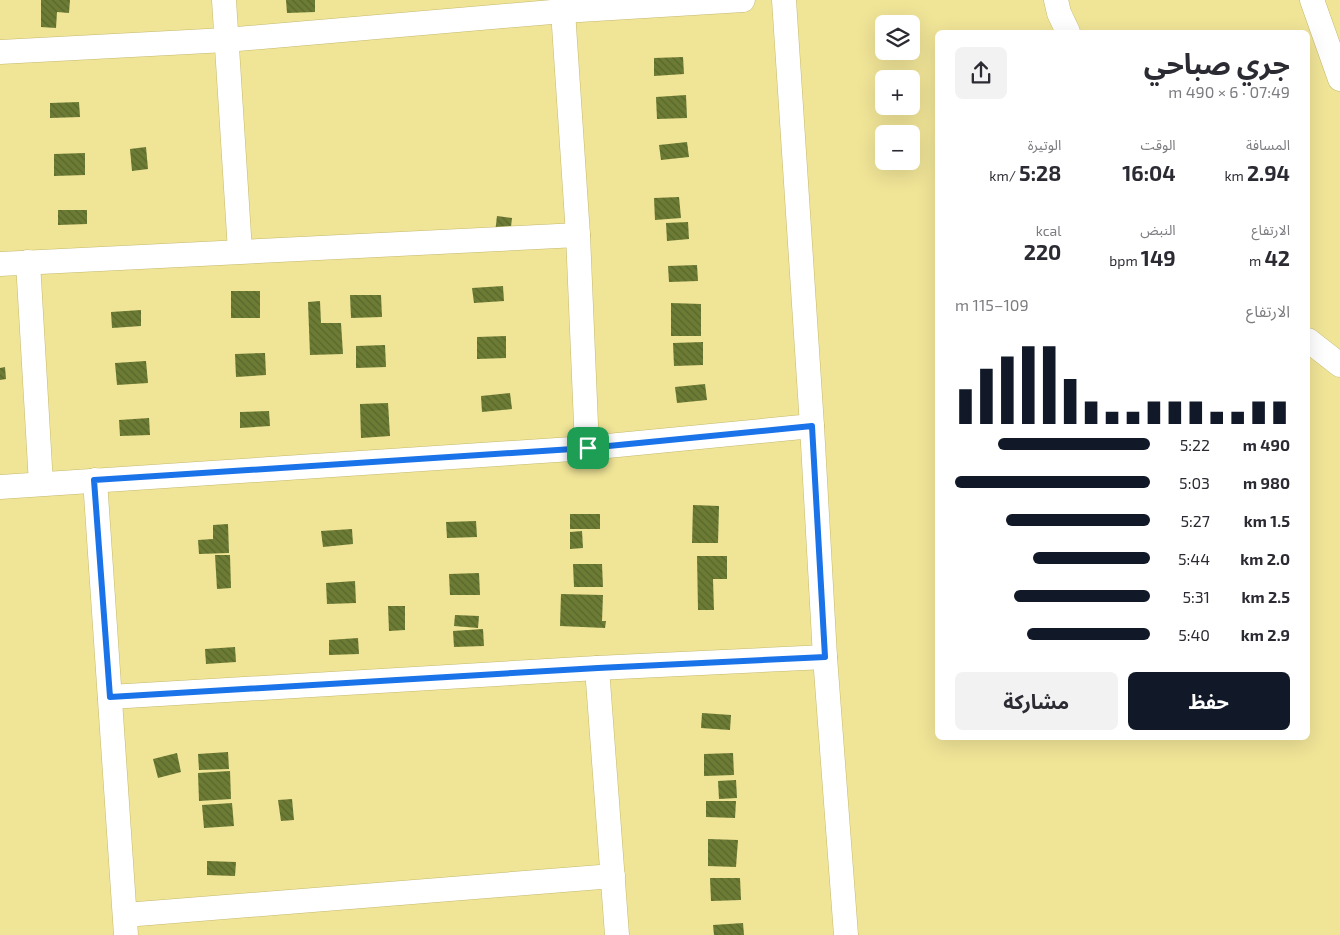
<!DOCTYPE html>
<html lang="ar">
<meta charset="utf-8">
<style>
:root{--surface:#fff;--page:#f2f2f3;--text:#2b2b33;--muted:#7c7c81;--accent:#111827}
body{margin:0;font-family:"Exo 2","Noto Sans Arabic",sans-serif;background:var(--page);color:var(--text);direction:rtl;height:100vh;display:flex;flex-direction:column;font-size:19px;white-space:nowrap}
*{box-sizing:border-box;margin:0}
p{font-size:16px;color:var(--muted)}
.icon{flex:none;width:28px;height:28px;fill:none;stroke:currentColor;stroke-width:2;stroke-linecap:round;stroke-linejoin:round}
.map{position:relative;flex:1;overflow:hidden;direction:ltr}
.drawer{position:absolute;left:935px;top:30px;width:375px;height:710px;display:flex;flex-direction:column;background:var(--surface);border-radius:8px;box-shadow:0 5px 20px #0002;direction:rtl}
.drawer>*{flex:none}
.buttons{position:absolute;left:875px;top:15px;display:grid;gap:10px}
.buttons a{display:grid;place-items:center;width:45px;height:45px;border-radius:8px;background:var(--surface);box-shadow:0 5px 20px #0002;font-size:25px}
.pin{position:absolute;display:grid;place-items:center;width:42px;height:42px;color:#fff;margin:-21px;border-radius:10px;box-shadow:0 2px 8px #0006}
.round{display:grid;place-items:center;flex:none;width:52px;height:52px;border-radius:8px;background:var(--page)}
.summary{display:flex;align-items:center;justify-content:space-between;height:85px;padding:0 20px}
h1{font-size:28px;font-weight:700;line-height:38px}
.figures{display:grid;grid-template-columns:repeat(3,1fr);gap:8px;height:85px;padding:5px 20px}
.figures div{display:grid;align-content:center}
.figures b{font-size:21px;font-weight:700}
.figures small{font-size:14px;font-weight:400}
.figures p{font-size:14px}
.chart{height:140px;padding:10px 20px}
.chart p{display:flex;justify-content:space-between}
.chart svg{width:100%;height:90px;margin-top:5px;stroke:var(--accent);stroke-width:6}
.cta{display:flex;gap:10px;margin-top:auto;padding:10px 20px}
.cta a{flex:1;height:58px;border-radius:8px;background:var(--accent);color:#fff;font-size:20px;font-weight:700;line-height:58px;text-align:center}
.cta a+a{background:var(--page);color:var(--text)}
ul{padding:0 20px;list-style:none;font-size:16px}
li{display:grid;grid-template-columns:80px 60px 1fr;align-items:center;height:38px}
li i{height:12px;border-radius:6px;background:var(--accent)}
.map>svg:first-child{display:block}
</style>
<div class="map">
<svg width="1340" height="935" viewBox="0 0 1340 935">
<defs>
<pattern id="building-back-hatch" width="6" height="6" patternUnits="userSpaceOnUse" patternTransform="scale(1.25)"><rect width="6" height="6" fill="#6c7c35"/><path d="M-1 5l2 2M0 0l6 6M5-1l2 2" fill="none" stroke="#5a662b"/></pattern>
</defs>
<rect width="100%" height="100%" fill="#f0e497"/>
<g fill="url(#building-back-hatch)">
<path d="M 41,0 L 70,0 L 69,13 L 57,12 L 56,28 L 41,27 Z"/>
<path d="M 286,0 L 315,0 L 315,12 L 287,13 Z"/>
<path d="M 683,57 L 684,74 L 654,76 L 654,58 Z"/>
<path d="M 686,95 L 687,118 L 657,119 L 656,97 Z"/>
<path d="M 79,102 L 80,117 L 50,118 L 50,103 Z"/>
<path d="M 687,142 L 689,157 L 661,160 L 659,145 Z"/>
<path d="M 146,147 L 148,169 L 132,171 L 130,149 Z"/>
<path d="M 85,153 L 85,175 L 54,176 L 54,154 Z"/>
<path d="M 679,197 L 681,218 L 655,220 L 654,198 Z"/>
<path d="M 58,210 L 87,210 L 87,224 L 58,225 Z"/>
<path d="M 497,216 L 512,218 L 510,236 L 495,233 Z"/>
<path d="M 688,222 L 689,239 L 667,241 L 666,223 Z"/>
<path d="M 697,265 L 698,281 L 669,282 L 668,266 Z"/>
<path d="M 503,286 L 504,301 L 474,303 L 472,288 Z"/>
<rect x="231" y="291" width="29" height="27"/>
<path d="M 350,295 L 381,295 L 382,317 L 351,318 Z"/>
<path d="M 320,301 L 321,323 L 341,323 L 343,354 L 310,355 L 308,302 Z"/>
<path d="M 671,303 L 701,304 L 701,336 L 671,336 Z"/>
<path d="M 141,310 L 141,326 L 112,328 L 111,312 Z"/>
<path d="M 506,336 L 506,358 L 477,359 L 477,337 Z"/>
<path d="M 703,342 L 703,365 L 674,366 L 673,343 Z"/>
<path d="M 385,345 L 386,367 L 356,368 L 356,346 Z"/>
<path d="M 265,353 L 266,375 L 236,377 L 235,354 Z"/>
<path d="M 146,361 L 148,383 L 117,385 L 115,363 Z"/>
<path d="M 5,367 L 6,379 L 0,380 L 0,368 Z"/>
<path d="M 705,384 L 707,400 L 677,403 L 675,387 Z"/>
<path d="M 510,393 L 512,409 L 482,412 L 481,396 Z"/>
<path d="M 388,403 L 390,436 L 361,438 L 360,404 Z"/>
<path d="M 269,411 L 270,426 L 240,428 L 240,412 Z"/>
<path d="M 149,418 L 150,435 L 120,436 L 119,420 Z"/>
<path d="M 693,505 L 719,506 L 718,543 L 692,543 Z"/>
<rect x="570" y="514" width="30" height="15"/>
<path d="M 476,521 L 477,537 L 447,538 L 446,522 Z"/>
<path d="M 228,524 L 229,553 L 199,554 L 198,540 L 213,539 L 213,525 Z"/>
<path d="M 352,529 L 353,544 L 323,547 L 321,531 Z"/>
<path d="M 582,531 L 583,548 L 570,549 L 570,532 Z"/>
<path d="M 215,555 L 230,555 L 231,588 L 217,589 Z"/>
<path d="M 697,556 L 727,556 L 727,579 L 713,579 L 714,610 L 698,610 Z"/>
<path d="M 573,564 L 602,564 L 603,587 L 574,587 Z"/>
<path d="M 479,573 L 480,595 L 450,595 L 449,574 Z"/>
<path d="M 355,581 L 356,603 L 327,604 L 326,583 Z"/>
<path d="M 561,594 L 603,595 L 602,621 L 606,621 L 605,628 L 560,626 Z"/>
<path d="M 388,606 L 405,606 L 405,630 L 389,631 Z"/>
<path d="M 455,615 L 479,616 L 478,628 L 454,626 Z"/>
<path d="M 483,629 L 484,646 L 454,647 L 453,631 Z"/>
<path d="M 358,638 L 359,654 L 329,655 L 329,640 Z"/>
<path d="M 235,647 L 236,662 L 206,664 L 205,649 Z"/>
<path d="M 702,713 L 731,715 L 730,730 L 701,728 Z"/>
<path d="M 228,752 L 229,769 L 199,770 L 198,754 Z"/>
<path d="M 177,753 L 181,772 L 158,778 L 153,759 Z"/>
<path d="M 733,753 L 734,775 L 704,776 L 704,754 Z"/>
<path d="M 230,771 L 231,799 L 199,801 L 198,773 Z"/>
<path d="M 736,780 L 737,798 L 719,799 L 718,781 Z"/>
<path d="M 292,799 L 294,820 L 281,821 L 278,800 Z"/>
<path d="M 706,801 L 736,801 L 735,818 L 706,817 Z"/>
<path d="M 232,803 L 234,826 L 204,828 L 202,805 Z"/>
<path d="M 708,839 L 738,840 L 736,867 L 708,866 Z"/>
<path d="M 207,861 L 236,862 L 235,876 L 207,875 Z"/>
<path d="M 710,878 L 740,878 L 741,900 L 711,901 Z"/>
<path d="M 743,923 L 744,935 L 714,935 L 713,925 Z"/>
</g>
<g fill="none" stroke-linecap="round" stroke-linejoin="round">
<defs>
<g id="street">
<path d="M 224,0 L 240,251"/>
<path d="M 784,0 L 812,426 L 825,657 L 846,935"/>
<path d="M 1056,0 L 1059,13 L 1068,32"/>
<path d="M 1312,0 L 1340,79"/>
<path d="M 563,11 L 578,235 L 587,448"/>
<path d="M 0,52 L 226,40 L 563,11 L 743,0"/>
<path d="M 28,262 L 41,484"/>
<path d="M 0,264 L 578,235"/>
<path d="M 1308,340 L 1340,365"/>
<path d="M 95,480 L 126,935"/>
<path d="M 0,487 L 587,448 L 812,426"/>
<path d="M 597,668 L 617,935"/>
<path d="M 110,697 L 597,668 L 825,657"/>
<path d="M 125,915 L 613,876"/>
</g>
</defs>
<use href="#street" stroke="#c5b96d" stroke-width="25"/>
<use href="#street" stroke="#fff" stroke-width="24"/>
</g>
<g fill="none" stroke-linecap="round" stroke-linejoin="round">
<defs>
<path id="route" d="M 812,426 L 825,657 L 598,668 L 110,697 L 94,480 L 588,448 Z"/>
</defs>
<use href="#route" stroke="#fff" stroke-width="10"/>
<use href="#route" stroke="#1a73e8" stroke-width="6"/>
</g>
</svg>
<div class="buttons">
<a><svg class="icon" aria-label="layers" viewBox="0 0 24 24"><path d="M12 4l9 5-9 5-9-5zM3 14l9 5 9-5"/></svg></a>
<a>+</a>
<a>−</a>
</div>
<div class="pin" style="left:588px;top:448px;background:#1e9e55"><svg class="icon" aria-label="arrive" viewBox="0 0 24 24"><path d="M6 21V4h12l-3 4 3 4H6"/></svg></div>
<section class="drawer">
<div class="summary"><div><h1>جري صباحي</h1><p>07:49 · 6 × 490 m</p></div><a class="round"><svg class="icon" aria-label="share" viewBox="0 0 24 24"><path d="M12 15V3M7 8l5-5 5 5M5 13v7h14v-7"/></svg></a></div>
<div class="figures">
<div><p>المسافة</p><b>2.94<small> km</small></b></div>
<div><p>الوقت</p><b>16:04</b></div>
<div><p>الوتيرة</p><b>5:28<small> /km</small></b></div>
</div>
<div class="figures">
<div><p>الارتفاع</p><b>42<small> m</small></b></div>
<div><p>النبض</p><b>149<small> bpm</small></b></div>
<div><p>kcal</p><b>220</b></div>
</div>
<div class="chart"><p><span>الارتفاع</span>109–115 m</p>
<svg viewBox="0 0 160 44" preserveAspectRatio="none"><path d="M5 44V27M15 44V17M25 44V11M35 44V6M45 44V6M55 44V22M65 44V33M75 44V38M85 44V38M95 44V33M105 44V33M115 44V33M125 44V38M135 44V38M145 44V33M155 44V33"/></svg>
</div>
<ul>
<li><b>490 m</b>5:22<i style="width:78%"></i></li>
<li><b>980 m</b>5:03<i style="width:100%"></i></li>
<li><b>1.5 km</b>5:27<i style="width:74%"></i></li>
<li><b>2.0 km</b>5:44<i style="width:60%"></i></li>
<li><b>2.5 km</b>5:31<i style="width:70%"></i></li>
<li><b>2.9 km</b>5:40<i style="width:63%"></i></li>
</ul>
<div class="cta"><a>حفظ</a><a>مشاركة</a></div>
</section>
</div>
